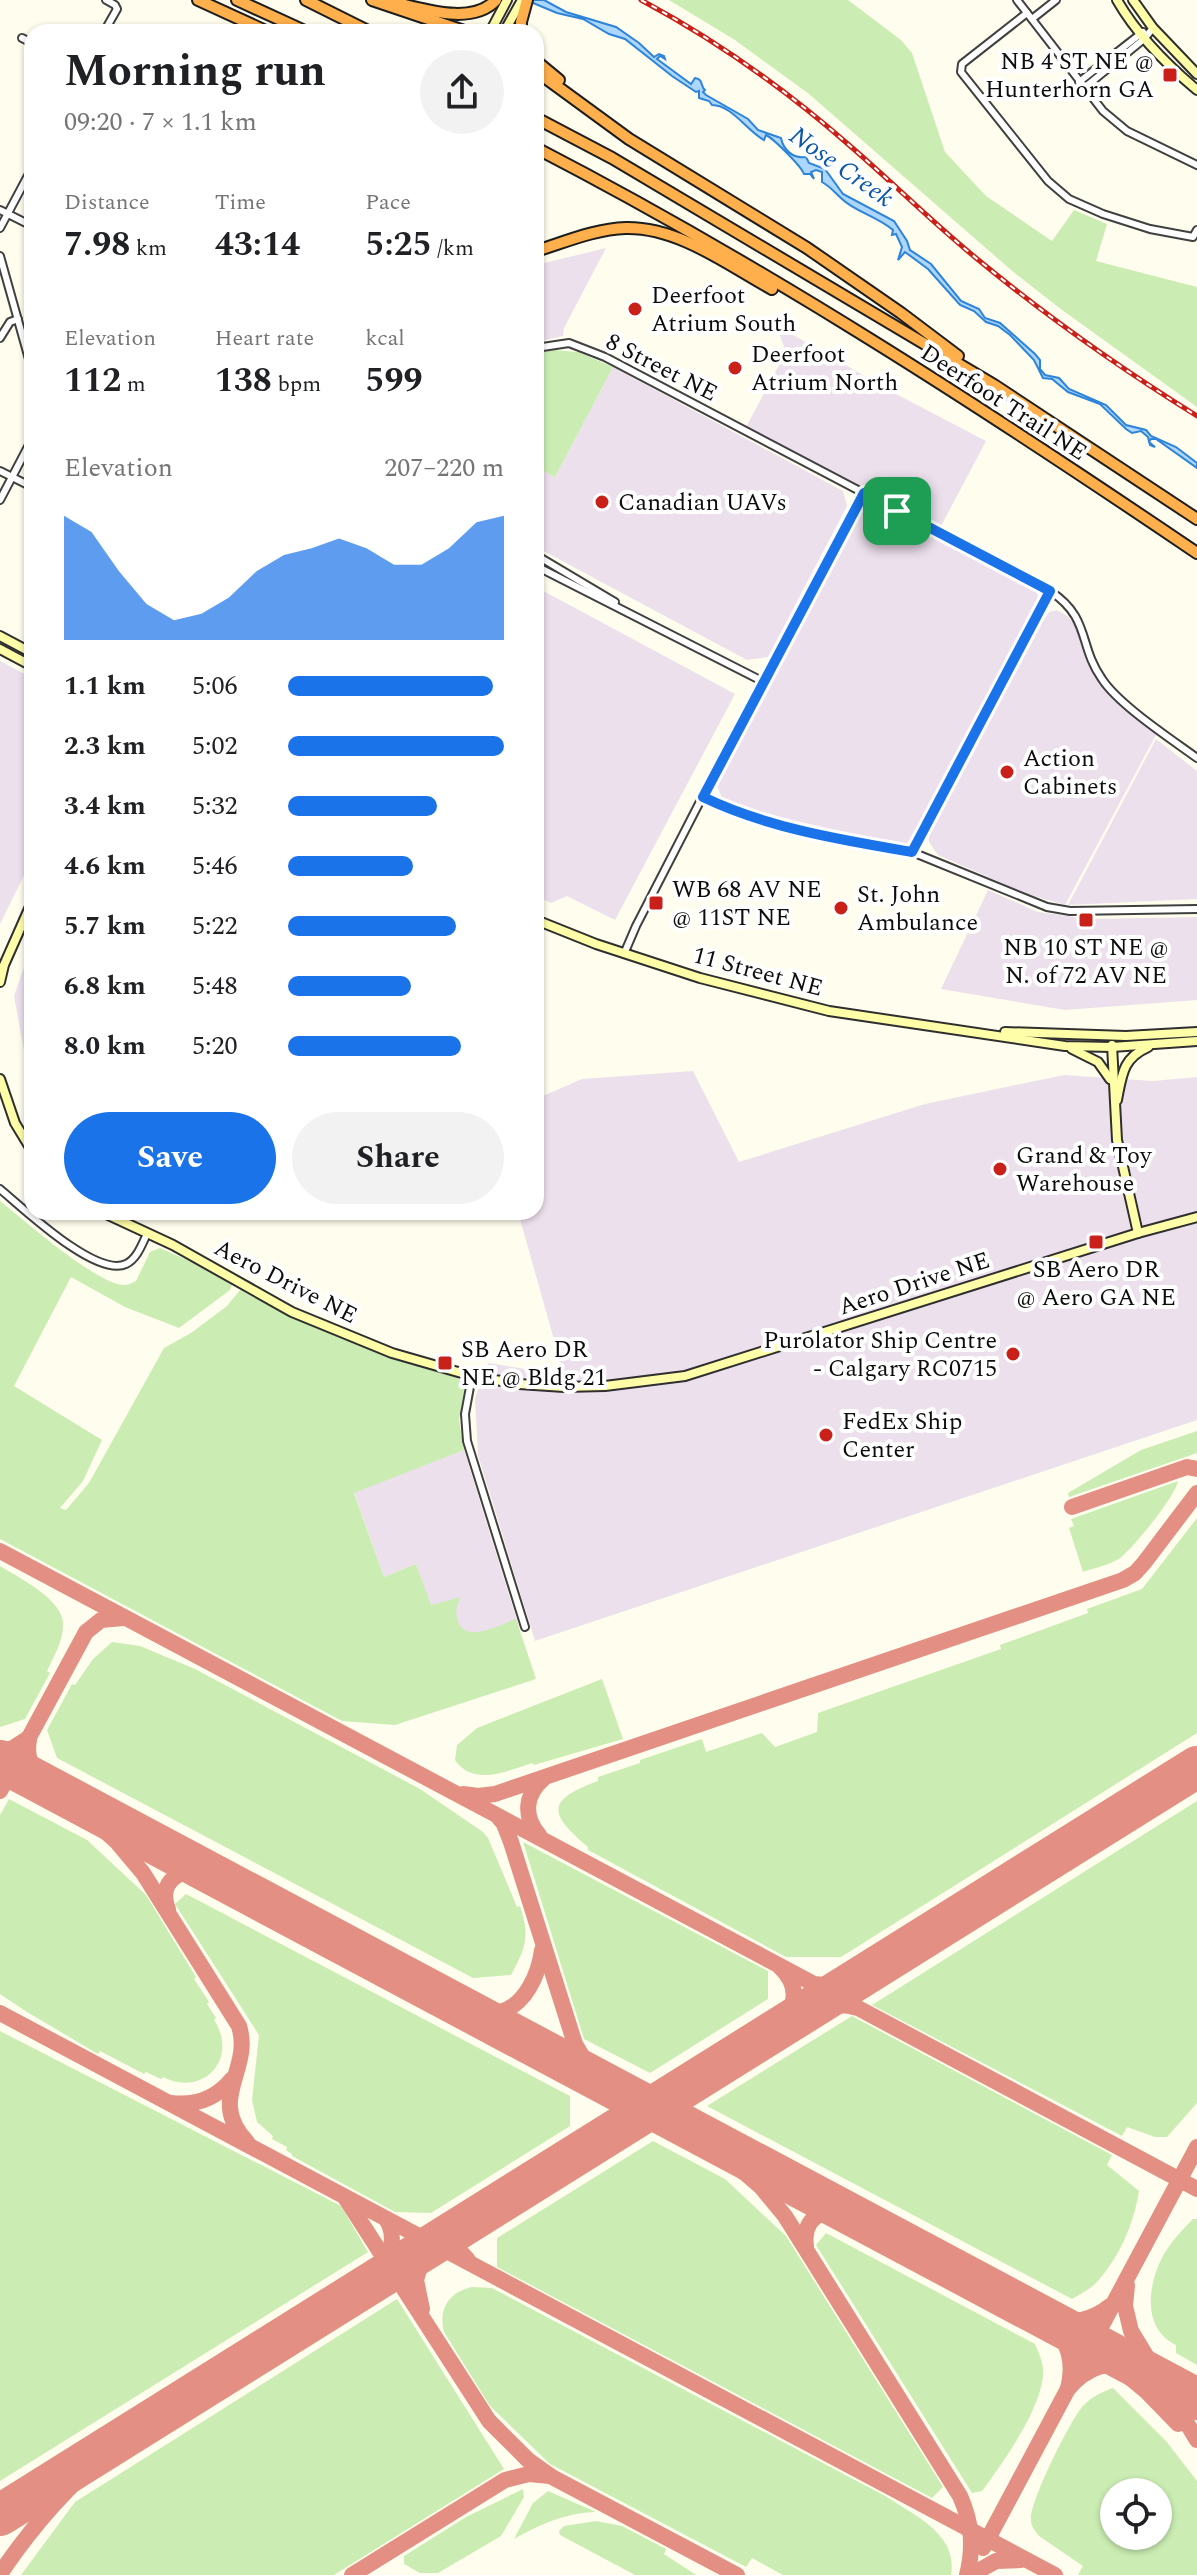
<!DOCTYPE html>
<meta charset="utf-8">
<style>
:root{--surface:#fff;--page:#f2f2f2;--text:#202124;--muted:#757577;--accent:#1a73e8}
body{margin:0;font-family:Spectral,serif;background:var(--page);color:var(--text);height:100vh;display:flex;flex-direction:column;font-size:30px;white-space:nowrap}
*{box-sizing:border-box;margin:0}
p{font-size:26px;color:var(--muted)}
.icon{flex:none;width:44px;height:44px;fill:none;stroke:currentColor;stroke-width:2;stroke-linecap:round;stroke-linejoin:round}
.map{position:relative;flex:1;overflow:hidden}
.side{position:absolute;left:24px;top:24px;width:520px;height:1196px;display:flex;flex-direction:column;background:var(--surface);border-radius:24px;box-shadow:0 2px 6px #0004}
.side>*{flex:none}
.tools{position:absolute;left:1100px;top:2478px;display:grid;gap:16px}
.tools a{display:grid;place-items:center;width:72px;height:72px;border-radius:50%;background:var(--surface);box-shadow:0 2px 6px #0004;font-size:40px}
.pin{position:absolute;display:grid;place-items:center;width:68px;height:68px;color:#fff;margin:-34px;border-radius:16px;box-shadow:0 4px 12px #0006}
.round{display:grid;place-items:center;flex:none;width:84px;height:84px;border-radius:42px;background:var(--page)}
.overview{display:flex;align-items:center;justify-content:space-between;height:136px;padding:0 40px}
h1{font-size:44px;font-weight:700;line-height:60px}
.stats{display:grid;grid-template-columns:repeat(3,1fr);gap:12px;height:136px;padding:8px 40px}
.stats div{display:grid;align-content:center}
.stats b{font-size:34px;font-weight:700}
.stats small{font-size:22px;font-weight:400}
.stats p{font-size:22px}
.chart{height:224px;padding:16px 40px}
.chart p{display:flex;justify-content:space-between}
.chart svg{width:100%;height:144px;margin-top:8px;fill:var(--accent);opacity:.7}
.cta{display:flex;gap:16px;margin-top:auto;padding:16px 40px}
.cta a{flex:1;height:92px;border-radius:48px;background:var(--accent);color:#fff;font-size:32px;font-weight:700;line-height:92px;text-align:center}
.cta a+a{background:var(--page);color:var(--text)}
ul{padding:0 40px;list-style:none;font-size:26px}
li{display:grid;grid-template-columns:128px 96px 1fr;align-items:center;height:60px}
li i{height:20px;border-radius:10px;background:var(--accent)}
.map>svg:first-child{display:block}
</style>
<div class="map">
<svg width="1197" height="2575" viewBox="0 0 1197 2575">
<rect width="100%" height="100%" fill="#fffded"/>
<g fill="#ede0ed">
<path d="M 606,248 L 564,328 L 563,336 L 536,342 L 536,265 Z"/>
<path d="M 776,325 L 896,394 L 986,441 L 940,528 L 746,427 L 786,352 Z"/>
<path d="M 613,367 L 843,491 L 847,506 L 768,657 L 747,660 L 536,547 L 536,467 L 555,477 Z"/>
<path d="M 876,505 L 1036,590 L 1041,605 L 991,692 L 915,836 L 907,843 L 896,844 L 752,811 L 722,798 L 717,785 L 722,771 L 861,511 Z"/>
<path d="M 536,587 L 735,694 L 615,920 L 567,896 L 551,903 L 536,896 Z"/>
<path d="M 1057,610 L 1066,615 L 1075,625 L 1086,661 L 1096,678 L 1114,700 L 1157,733 L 1065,905 L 1027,894 L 938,855 L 929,842 L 929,835 L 1044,619 L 1049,612 Z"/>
<path d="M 0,661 L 32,678 L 32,859 L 0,924 Z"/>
<path d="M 1156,739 L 1197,771 L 1197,899 L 1068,905 Z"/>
<path d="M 988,890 L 1038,912 L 1089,919 L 1197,917 L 1197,1000 L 1065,1010 L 941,989 Z"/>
<path d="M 32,944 L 32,1067 L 27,1067 L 14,996 Z"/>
<path d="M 693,1071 L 739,1162 L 925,1104 L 1064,1075 L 1153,1081 L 1197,1077 L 1197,1420 L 535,1641 L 478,1455 L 475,1398 L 488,1363 L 564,1375 L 518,1212 L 536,1212 L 536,1099 L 582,1079 Z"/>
<path d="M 464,1450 L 519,1627 L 446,1653 L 416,1564 L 384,1577 L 354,1492 Z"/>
</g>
<g fill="#cbedb3" fill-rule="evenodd">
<path d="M 669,0 L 848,0 L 901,40 L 912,53 L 945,152 L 986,196 L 1052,241 L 1074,210 L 1107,224 L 1096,261 L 1197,287 L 1197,407 L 1062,310 L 1011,270 L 809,94 L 735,40 Z"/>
<path d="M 553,350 L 578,352 L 613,367 L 555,477 L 536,467 L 536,354 Z"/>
<path d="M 0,1201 C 24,1220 96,1284 124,1285 C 129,1285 131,1283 136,1281 L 150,1252 L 160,1248 L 207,1269 L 232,1285 L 230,1290 L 179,1328 L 125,1307 L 71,1277 L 14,1386 L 102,1440 L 83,1481 L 60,1508 L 66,1510 L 89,1483 L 164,1348 L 191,1333 L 227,1306 L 240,1290 C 310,1326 381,1356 457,1378 L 463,1383 L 464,1391 L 459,1420 L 464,1450 L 354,1493 L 384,1577 L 416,1564 L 431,1605 L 461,1597 C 456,1606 455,1612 458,1622 C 467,1644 501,1624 516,1619 L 536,1679 L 395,1725 L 342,1721 L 0,1539 Z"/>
<path d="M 1197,1431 L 1197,1453 L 1069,1497 L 1068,1493 L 1141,1450 Z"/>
<path d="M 1178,1481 C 1175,1497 1134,1547 1120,1558 C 1110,1565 1094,1568 1083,1572 L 1069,1528 L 1074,1526 L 1071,1519 Z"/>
<path d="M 1197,1518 L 1197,1733 L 841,1957 L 786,1957 L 588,1850 L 588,1847 C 549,1814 545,1800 598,1781 L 598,1777 L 640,1763 L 640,1760 L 702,1739 L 706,1752 L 762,1733 L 775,1747 L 817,1732 L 818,1713 L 1001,1649 L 1000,1645 L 1088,1613 L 1087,1609 L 1142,1589 Z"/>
<path d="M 0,1566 C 18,1577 63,1600 63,1623 C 64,1639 54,1656 47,1671 L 50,1673 L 25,1719 L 0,1727 Z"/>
<path d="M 112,1642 L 140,1646 L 195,1669 L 420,1789 L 483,1832 L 488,1838 L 517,1907 L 520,1906 C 530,1937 526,1947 511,1975 L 473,1978 L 57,1758 L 47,1730 L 72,1684 L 75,1685 L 93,1659 Z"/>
<path d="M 602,1679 L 623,1739 L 534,1765 L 532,1763 C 508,1771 473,1787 455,1760 L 457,1745 L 477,1728 Z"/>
<path d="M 9,1799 L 87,1840 L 146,1895 L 196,1977 L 194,1979 L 209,2002 L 207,2004 L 216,2018 L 214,2020 C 239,2058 204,2098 163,2077 L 161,2079 L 146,2072 L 144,2074 L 100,2051 L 98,2054 L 27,2012 L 0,1994 L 0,1815 Z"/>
<path d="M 1197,1801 L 1197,2103 L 1167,2137 L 1155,2137 L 1127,2127 L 1122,2136 L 872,2005 Z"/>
<path d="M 523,1842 L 768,1971 L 768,1999 L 650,2073 L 584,2039 Z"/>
<path d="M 186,1894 L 570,2096 L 570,2126 L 431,2213 L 395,2212 L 292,2156 L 292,2154 L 286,2150 L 287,2147 L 272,2139 L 273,2136 L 257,2122 L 252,2100 L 259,2035 L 175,1904 Z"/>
<path d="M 852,2016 L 1112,2155 L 1107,2165 L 1139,2191 C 1134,2224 1118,2261 1094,2285 C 1088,2290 1079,2295 1072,2299 L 707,2106 Z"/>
<path d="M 0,2031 L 341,2206 L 368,2252 L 0,2481 Z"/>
<path d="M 653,2141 L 725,2179 L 786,2236 L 943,2487 L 932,2498 L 497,2267 L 497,2238 Z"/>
<path d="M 1193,2219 L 1197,2219 L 1197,2365 L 1176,2353 L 1176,2345 C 1141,2328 1148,2283 1164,2254 C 1171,2242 1183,2229 1193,2219 Z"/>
<path d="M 826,2233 L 1035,2344 C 1039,2354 1044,2363 1043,2374 C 1042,2408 1002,2464 982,2491 L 972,2493 L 816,2245 Z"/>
<path d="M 472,2287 L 492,2288 L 887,2497 C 915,2516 958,2534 951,2575 L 783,2575 L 752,2558 L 746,2567 L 550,2464 L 490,2406 L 444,2332 C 438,2309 449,2292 472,2287 Z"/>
<path d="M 397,2299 L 504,2469 L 334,2575 L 21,2575 L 75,2502 Z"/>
<path d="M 1113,2388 L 1166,2441 L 1197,2481 L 1197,2575 L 1078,2575 L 1083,2566 L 1039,2536 C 1035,2531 1031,2526 1031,2520 C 1029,2503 1070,2421 1082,2407 C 1090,2398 1101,2392 1113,2388 ZM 1114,2492 L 1158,2492 L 1158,2536 L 1114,2536 Z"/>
<path d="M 523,2489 L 524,2497 L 501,2536 L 438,2573 L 420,2573 L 404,2564 L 404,2556 L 466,2517 Z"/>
<path d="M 548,2491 L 596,2512 C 565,2513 541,2524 514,2539 L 533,2503 Z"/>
<path d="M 596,2521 L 622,2526 L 666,2549 L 664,2554 L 696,2575 L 635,2575 L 560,2535 L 559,2531 L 564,2526 Z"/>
</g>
<path fill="#acd6fc" stroke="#2d84d9" stroke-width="2" d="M 526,0 L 544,0 L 566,12 L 616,27 L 639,43 L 654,57 L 659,54 L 664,56 L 665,59 L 660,56 L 657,59 L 691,84 L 695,78 C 704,79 700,87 705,90 L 703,92 L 706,95 L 748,119 L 758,130 L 781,138 C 783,149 793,159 805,157 L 810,152 L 806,157 L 809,163 L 825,169 L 843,194 L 894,221 L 907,241 L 910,250 L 931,264 L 961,301 L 979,309 L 985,318 L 1000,323 L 1035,354 L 1040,360 L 1040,369 L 1045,375 L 1059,378 L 1069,389 L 1106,405 L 1126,425 L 1146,430 L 1151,436 L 1176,447 L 1197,463 L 1197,468 L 1156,439 L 1151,439 L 1149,442 L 1155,447 L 1150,445 L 1148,437 L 1141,431 L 1132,433 L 1126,429 L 1100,404 L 1068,392 L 1052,379 L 1043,378 L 1034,360 L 1010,335 L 998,326 L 986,322 L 974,311 L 960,305 L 928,269 L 905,252 L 898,260 L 902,247 L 896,234 L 892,235 L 893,230 C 878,217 854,211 842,199 C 835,193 831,187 822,182 L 822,172 L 816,170 L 811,172 L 814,179 L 810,174 L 804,174 C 801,166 774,139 766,135 L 764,140 C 747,131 732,105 712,105 L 709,101 L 699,98 L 699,91 L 696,92 L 672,76 L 625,39 L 609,34 L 583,19 L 557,13 Z"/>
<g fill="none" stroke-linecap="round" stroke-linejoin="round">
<g stroke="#e48f83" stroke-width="16">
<path d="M 1072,1507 L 1187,1467 L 1197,1469"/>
<path d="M 0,1551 L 814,1984 L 836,1986 L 873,1970"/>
<path d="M 29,1740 C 25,1761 35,1774 49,1787"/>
<path d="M 0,1752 L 13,1748 L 27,1739"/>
<path d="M 1180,1778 L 1197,1772"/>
<path d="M 0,1791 L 86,1632 L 101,1620 L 123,1618"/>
<path d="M 463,1794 L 478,1796 L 495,1794 L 1123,1580 L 1135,1573 L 1144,1563 L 1197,1493"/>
<path d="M 71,1800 L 117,1842 L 143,1873 L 239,2026 C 253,2071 206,2098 247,2142"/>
<path d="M 499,1818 L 504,1824 L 511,1842 L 575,2044 L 588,2066 L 607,2083"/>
<path d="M 539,1835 C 523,1816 525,1795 543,1779"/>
<path d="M 168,1909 C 157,1882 181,1866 206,1872"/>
<path d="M 474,2012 C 483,2013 492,2014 500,2012 C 526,2005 539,1973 542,1950"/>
<path d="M 0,2013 L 1055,2575"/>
<path d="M 789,2022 C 811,2010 831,2000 858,2008 L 1197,2189"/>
<path d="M 768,2035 C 791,2016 806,1992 780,1967"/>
<path d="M 171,2103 C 196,2106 216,2099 232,2079"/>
<path d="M 700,2134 L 761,2187 L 785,2216 L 960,2496 C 972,2523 974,2547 967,2575"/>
<path d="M 346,2199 L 489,2421 L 528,2460 L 552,2477 L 737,2575"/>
<path d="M 458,2229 C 450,2242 459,2250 468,2260"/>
<path d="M 806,2247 C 802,2218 821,2208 847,2213"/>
<path d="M 368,2285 C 384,2268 401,2242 386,2219"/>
<path d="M 1127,2285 L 1125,2306 L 1131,2331 L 1197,2440"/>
<path d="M 1110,2306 C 1092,2321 1073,2323 1050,2321 C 1068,2342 1075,2361 1068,2389 C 1087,2366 1109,2360 1137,2367"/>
<path d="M 422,2309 L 416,2280 L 425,2250"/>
<path d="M 1081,2337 L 1146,2391 L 1178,2424"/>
<path d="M 983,2548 L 1197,2147"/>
<path d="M 0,2574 C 40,2514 89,2463 148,2422"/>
<path d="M 352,2575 L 505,2480 L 529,2474 L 550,2476"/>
<path d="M 971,2575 L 996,2561 L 1021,2560"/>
</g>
<g stroke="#e48f83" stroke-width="42">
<path d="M 0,1761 L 1197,2399"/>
<path d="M 0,2515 L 1197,1767"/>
</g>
<defs>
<g id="street">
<path d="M 1017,0 L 1103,111 L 1127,131 L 1197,165"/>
<path d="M 1027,13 L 962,64 L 961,72 L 1048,181 L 1069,199 L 1103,214 L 1150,229 L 1193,237 L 1197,230"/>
<path d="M 1032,19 L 1056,0"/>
<path d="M 104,32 L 117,9 L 115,5 L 106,0"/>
<path d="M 22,38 L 32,43"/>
<path d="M 1079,82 L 1143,32"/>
<path d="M 1084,88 L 1144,39 L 1153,28"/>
<path d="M 0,210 L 32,226"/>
<path d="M 0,228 L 32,168"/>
<path d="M 0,256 L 32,370"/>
<path d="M 0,338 L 10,322 L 18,319"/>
<path d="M 536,348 L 569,343 L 605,357 L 1050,591 C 1091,618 1078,645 1102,679 C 1119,705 1171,739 1197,758"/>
<path d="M 0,471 L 32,487"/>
<path d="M 0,500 L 32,439"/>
<path d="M 536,555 L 615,602"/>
<path d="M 536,566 L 762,681"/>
<path d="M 703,797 L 733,811 L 852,841 L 912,852 L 1047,907 L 1070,911 L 1197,909"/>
<path d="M 912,852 L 1050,591"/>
<path d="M 624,954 L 636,926 L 762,681 L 864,493"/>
<path d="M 0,1189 C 23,1208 96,1278 126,1264 C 137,1259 142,1244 147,1234"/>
<path d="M 472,1376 L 465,1414 L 467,1441 L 525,1627"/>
</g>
<g id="secondary">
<path d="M 1117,0 C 1137,35 1166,64 1197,90"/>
<path d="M 1133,0 L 1153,28 L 1197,74"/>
<path d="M 490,32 L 507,0"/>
<path d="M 504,32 L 522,0"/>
<path d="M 0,636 L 32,653"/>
<path d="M 0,649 L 32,666"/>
<path d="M 536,920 L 596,944 L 700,978 L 829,1011 L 1065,1046 L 1112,1047 L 1197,1041"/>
<path d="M 0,982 L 4,965 L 32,902"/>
<path d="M 1005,1032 L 1126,1036 L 1197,1032"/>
<path d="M 1112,1045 L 1117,1140 L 1138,1233"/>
<path d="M 1072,1049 L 1098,1062 L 1110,1079"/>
<path d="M 0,1079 L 15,1123 L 32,1151"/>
<path d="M 1117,1100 C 1122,1074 1123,1058 1148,1047"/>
<path d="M 102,1212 L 173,1245 L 292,1312 L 392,1353 L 472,1376 L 519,1384 L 564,1387 L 605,1386 L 685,1376 L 1138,1233 L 1197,1217"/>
</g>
<g id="highway">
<path d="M 198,0 L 268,32"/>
<path d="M 237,0 L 307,32"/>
<path d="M 306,0 L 370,32"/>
<path d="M 372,0 L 467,32"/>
<path d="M 383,0 C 416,6 470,28 496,0"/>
<path d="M 521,32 L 521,22 L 527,0"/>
<path d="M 536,61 L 559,80"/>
<path d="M 536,71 L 629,139 L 807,248 L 901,313 L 958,356"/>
<path d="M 536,118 L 612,158 L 994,385 L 1197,519"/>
<path d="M 536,148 C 766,267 983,408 1197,553"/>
<path d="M 536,251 C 565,242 595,229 626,228 C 679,227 728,265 772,289"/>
</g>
</defs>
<use href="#street" stroke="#404040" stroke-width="10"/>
<use href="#secondary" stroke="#2f2f2f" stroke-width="12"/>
<use href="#highway" stroke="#1e1e1e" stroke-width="14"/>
<use href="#street" stroke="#fff" stroke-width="6"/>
<use href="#secondary" stroke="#fffea8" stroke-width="8"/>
<use href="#highway" stroke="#ffaf4b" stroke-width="10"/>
<defs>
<path id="rail" d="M 641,0 C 716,40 785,89 849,145 C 892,182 932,222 976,258 C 1046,316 1120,368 1197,416"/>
</defs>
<use href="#rail" stroke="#c92119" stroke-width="5"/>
<use href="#rail" stroke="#fff" stroke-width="2" stroke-dasharray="6" stroke-linecap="butt"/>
</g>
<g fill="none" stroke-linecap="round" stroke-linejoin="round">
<defs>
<path id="route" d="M 864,493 L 1050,591 L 912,852 C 842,840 767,828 703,797 Z"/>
</defs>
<use href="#route" stroke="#fff" stroke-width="16"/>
<use href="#route" stroke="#1a73e8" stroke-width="10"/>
</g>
<g fill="#c92119" stroke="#fff" stroke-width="3">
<rect x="1162" y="67" width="16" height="16" rx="4"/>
<circle cx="635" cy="309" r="8"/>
<circle cx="735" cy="368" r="8"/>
<circle cx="602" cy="502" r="8"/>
<circle cx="1007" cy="772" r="8"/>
<rect x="648" y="895" width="16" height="16" rx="4"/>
<circle cx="841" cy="908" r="8"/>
<rect x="1078" y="912" width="16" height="16" rx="4"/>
<circle cx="1000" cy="1169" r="8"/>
<rect x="1088" y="1234" width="16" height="16" rx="4"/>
<circle cx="1013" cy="1354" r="8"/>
<rect x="437" y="1355" width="16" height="16" rx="4"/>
<circle cx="826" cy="1435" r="8"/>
</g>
<g text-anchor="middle" stroke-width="8" stroke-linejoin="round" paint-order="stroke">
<g font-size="24" fill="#0d0d0d" stroke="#fff" text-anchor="start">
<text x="1154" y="69" text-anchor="end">NB 4 ST NE @<tspan x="1154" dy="28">Hunterhorn GA</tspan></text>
<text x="651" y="303">Deerfoot<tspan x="651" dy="28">Atrium South</tspan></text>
<text x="751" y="362">Deerfoot<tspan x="751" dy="28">Atrium North</tspan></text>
<text x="618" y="510">Canadian UAVs</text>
<text x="1023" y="766">Action<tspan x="1023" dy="28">Cabinets</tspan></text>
<text x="672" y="897">WB 68 AV NE<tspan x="672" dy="28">@ 11ST NE</tspan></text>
<text x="857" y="902">St. John<tspan x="857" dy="28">Ambulance</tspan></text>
<text x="1086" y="955" text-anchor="middle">NB 10 ST NE @<tspan x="1086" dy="28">N. of 72 AV NE</tspan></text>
<text x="1016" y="1163">Grand &amp; Toy<tspan x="1016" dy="28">Warehouse</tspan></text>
<text x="1096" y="1277" text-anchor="middle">SB Aero DR<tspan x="1096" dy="28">@ Aero GA NE</tspan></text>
<text x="997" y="1348" text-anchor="end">Purolator Ship Centre<tspan x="997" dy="28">- Calgary RC0715</tspan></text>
<text x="461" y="1357">SB Aero DR<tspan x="461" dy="28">NE @ Bldg 21</tspan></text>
<text x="842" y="1429">FedEx Ship<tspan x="842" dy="28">Center</tspan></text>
</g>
<g font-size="24" fill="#0d0d0d" stroke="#fff">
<text transform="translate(662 367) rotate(27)" y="8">8 Street NE</text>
<text transform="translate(1004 402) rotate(33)" y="8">Deerfoot Trail NE</text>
<text transform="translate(758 971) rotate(15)" y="8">11 Street NE</text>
<text transform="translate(286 1281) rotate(27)" y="8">Aero Drive NE</text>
<text transform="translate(914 1283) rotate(-18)" y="8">Aero Drive NE</text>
</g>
<g font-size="26" font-style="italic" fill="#0b55aa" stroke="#fff">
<text transform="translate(842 166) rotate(35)" y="9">Nose Creek</text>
</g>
</g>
</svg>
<div class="tools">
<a><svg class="icon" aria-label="locate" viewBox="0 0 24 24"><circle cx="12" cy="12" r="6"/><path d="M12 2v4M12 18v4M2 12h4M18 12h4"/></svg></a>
</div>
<div class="pin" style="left:897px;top:511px;background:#1e9e55"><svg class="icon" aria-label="arrive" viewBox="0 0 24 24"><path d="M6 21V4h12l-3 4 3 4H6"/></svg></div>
<section class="side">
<div class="overview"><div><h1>Morning run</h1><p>09:20 · 7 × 1.1 km</p></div><a class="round"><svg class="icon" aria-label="share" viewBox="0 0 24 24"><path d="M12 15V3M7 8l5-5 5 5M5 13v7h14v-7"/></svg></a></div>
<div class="stats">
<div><p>Distance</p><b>7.98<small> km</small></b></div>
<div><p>Time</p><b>43:14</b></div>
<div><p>Pace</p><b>5:25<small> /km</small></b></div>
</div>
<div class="stats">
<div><p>Elevation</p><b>112<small> m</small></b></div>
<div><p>Heart rate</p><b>138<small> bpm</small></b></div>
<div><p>kcal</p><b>599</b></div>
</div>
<div class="chart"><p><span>Elevation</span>207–220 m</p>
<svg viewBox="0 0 160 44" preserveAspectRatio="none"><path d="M0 44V6L10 11L20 23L30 33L40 38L50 36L60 31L70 23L80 18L90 16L100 13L110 16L120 21L130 21L140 16L150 8L160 6V44z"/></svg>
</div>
<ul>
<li><b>1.1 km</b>5:06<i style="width:95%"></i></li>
<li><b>2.3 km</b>5:02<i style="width:100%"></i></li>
<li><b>3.4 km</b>5:32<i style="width:69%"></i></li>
<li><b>4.6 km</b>5:46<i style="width:58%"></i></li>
<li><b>5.7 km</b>5:22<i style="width:78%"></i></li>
<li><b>6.8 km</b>5:48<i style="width:57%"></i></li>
<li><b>8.0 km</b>5:20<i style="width:80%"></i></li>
</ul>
<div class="cta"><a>Save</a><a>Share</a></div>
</section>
</div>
